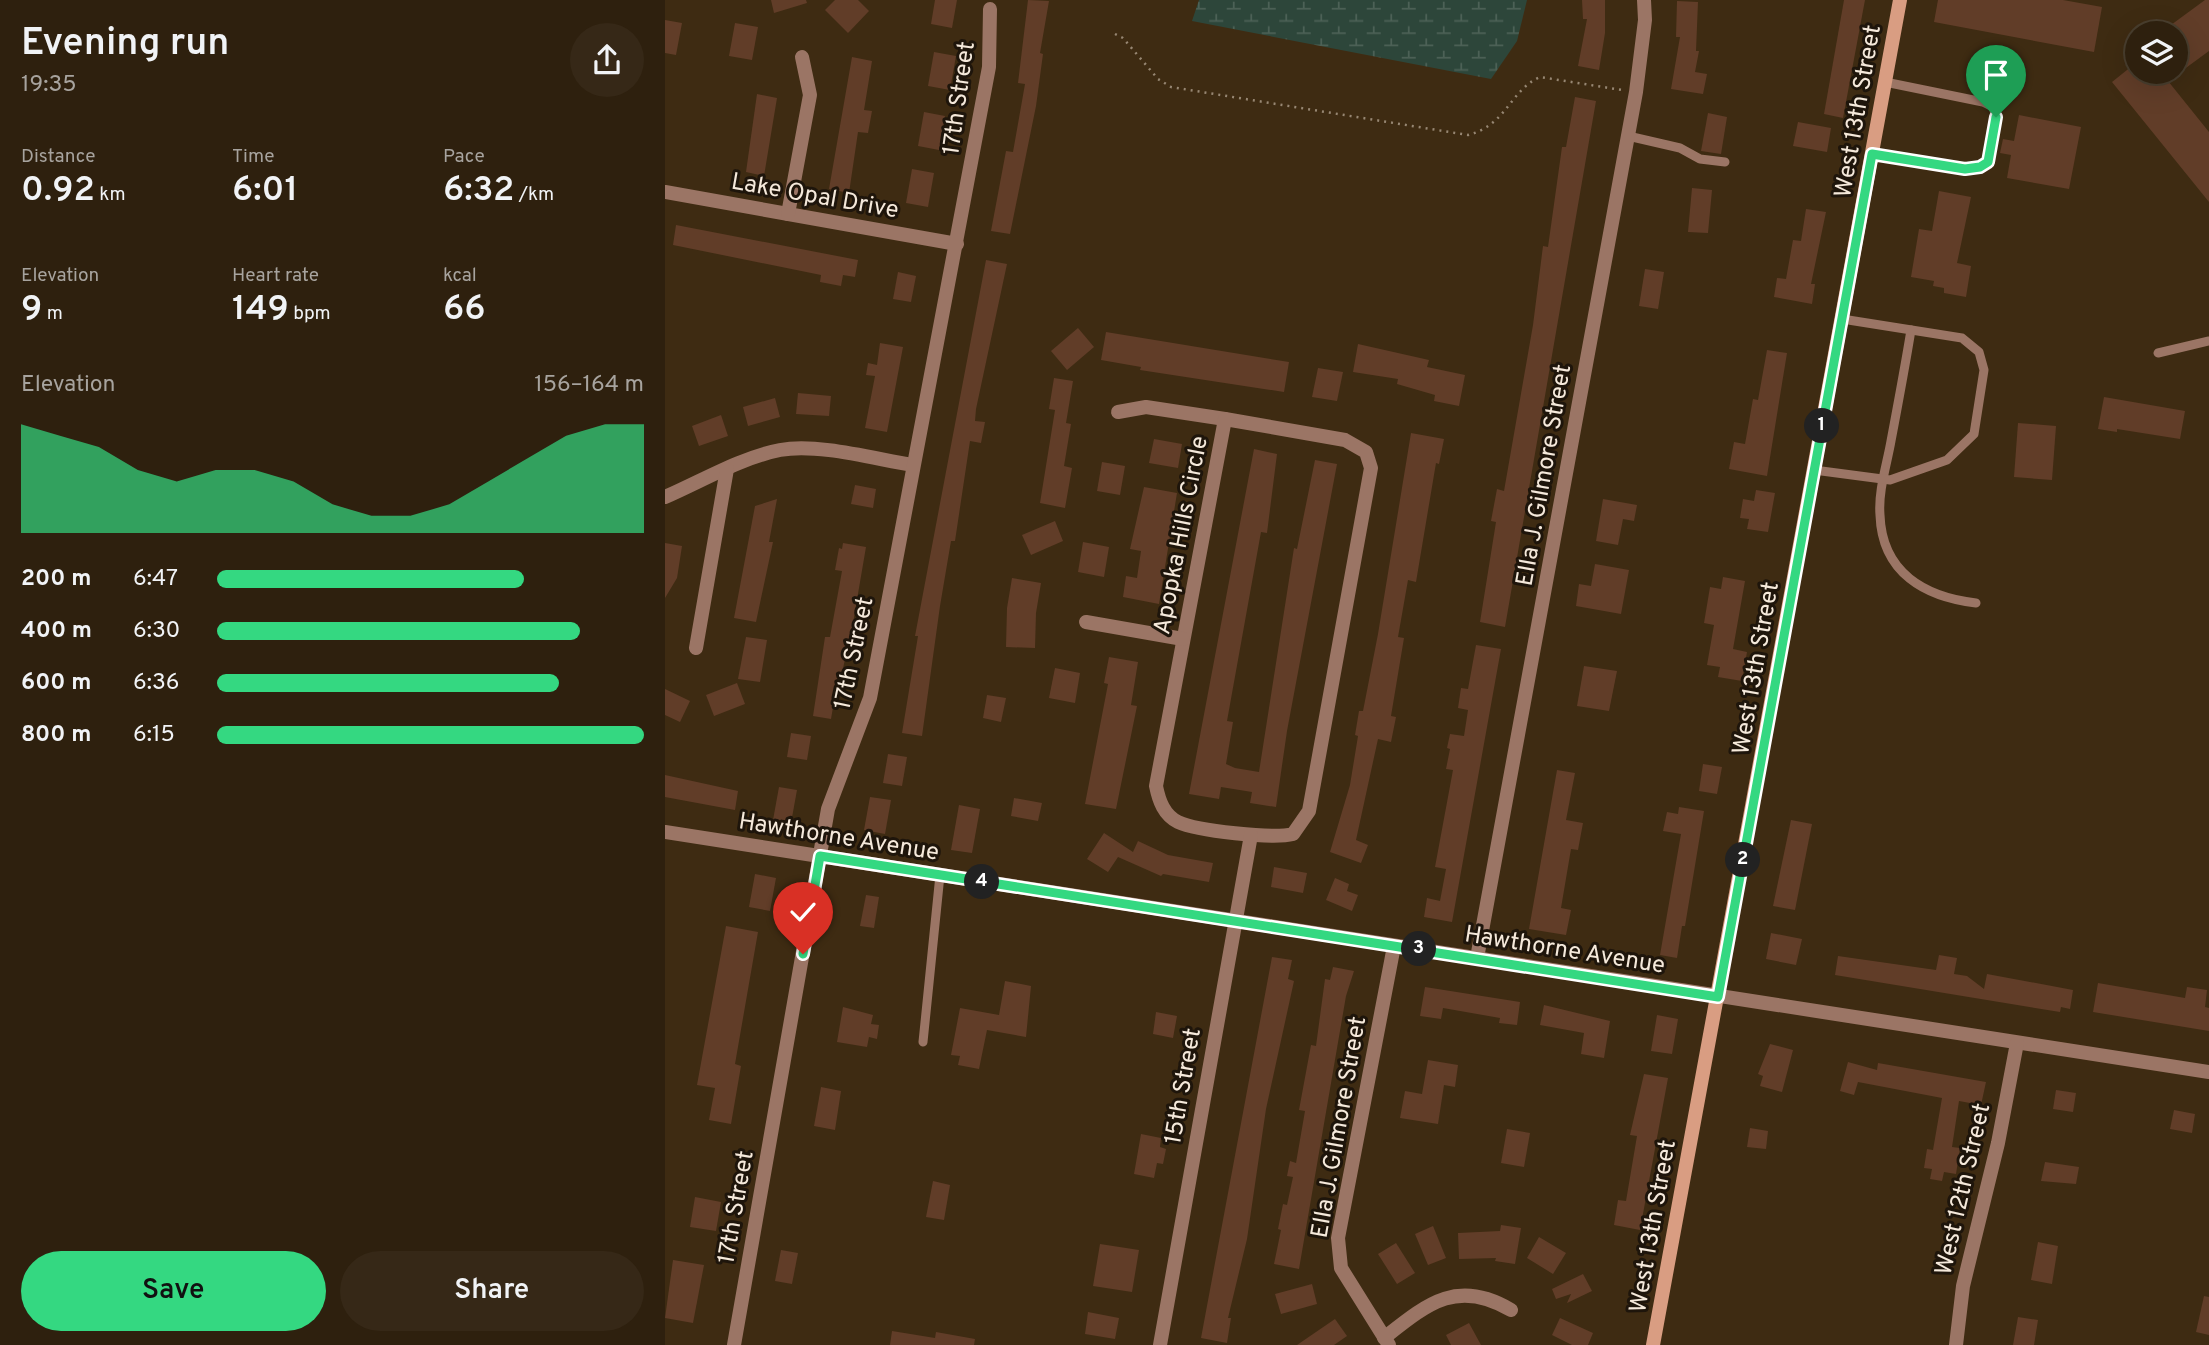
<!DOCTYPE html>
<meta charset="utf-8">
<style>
:root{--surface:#2e200e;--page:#362817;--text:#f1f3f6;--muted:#a7a39e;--line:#493e2e;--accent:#34d881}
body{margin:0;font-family:Overpass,sans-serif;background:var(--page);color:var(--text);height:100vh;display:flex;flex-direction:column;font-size:26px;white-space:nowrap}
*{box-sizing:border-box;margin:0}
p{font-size:23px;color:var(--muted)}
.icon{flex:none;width:38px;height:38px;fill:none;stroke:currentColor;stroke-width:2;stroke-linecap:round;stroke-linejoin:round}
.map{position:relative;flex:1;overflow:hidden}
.panel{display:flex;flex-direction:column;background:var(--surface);width:665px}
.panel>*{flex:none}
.fabs{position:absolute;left:1460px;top:21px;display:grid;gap:14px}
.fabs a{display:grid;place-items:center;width:63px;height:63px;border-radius:50%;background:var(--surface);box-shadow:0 7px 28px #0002,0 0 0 2px var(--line);font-size:35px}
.pin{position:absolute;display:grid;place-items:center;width:60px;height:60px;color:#fff;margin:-72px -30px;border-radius:50% 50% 50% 0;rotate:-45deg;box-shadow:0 0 7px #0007}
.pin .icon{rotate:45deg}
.km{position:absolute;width:35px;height:35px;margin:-18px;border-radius:50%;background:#222;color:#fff;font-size:19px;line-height:35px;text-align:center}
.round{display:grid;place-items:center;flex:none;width:74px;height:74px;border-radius:37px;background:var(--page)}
.headline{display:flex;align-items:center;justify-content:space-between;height:119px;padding:0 21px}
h1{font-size:38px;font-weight:600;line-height:52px}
.figures{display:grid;grid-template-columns:repeat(3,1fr);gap:10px;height:119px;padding:7px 21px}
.figures div{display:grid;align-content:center}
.figures b{font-size:35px;font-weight:600}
.figures small{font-size:19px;font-weight:400}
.figures p{font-size:19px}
.chart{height:196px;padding:14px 21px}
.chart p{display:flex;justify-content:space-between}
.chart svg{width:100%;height:126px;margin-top:7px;fill:var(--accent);opacity:.7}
.action{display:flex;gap:14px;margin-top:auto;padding:14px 21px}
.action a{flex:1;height:80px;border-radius:42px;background:var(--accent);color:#111;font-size:28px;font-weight:600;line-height:80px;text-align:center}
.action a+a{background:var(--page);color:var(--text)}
ul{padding:0 21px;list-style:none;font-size:23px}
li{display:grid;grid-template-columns:112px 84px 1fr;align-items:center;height:52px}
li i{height:18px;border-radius:9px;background:var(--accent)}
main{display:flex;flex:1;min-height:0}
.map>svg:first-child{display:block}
</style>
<main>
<section class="panel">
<div class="headline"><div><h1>Evening run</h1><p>19:35</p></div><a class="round"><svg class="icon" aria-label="share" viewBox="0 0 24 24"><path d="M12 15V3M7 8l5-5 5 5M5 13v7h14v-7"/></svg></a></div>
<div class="figures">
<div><p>Distance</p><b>0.92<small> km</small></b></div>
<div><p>Time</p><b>6:01</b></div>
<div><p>Pace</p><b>6:32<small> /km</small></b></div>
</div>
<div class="figures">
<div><p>Elevation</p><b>9<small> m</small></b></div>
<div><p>Heart rate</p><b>149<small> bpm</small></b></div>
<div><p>kcal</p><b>66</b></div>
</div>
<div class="chart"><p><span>Elevation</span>156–164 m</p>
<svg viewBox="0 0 160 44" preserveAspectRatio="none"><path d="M0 44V6L10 10L20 14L30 22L40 26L50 22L60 22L70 26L80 34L90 38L100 38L110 34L120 26L130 18L140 10L150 6L160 6V44z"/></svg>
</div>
<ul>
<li><b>200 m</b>6:47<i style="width:72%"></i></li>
<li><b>400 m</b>6:30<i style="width:85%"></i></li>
<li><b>600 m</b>6:36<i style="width:80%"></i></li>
<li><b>800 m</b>6:15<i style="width:100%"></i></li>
</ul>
<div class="action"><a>Save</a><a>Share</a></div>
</section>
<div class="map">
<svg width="1544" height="1345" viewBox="0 0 1544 1345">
<defs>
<pattern id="wetland-marsh" width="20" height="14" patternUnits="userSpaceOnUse" patternTransform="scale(1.75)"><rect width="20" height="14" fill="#2d463a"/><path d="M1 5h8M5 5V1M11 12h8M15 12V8" fill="none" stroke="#4c6156"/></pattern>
</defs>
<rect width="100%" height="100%" fill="#3e2b12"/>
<path fill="url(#wetland-marsh)" d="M 534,0 L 862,0 L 852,41 L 826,79 L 527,21 Z"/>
<g fill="#613d28">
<path d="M 106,0 L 141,0 L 142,3 L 109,13 Z"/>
<path d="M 170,0 L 193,0 L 204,11 L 183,33 L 160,10 Z"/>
<path d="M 270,0 L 292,0 L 287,28 L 266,24 Z"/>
<path d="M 363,0 L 384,1 L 375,53 L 378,54 L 371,106 L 345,234 L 326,231 L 341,151 L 348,152 L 360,84 L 353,83 Z"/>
<path d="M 917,0 L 940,0 L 940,33 L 934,70 L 913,66 L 922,19 L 918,19 Z"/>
<path d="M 1179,0 L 1200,0 L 1178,118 L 1159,114 Z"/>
<path d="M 1273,0 L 1398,0 L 1437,7 L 1429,52 L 1269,22 Z"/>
<path d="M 1540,0 L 1544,0 L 1544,51 L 1503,81 L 1544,132 L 1544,202 L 1447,82 L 1472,62 L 1472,72 L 1510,72 L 1510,33 L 1495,33 Z"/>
<path d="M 1012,1 L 1033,2 L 1031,51 L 1034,51 L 1030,72 L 1042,74 L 1038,94 L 1006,89 L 1015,37 L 1011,37 Z"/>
<path d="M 0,20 L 17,23 L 11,55 L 0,53 Z"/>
<path d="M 70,23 L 93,27 L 87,60 L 64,56 Z"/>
<path d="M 269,52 L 291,56 L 285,90 L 263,86 Z"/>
<path d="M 187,57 L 207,61 L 199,110 L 207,111 L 203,133 L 193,132 L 184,193 L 164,189 Z"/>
<path d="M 92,94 L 112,98 L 99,176 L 81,172 Z"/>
<path d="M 910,97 L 931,101 L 840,627 L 815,622 L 831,522 L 826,521 L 832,489 L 839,491 L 868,325 L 878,246 L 883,247 L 897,147 L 901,147 Z"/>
<path d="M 259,112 L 280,116 L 274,150 L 253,146 Z"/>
<path d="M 1043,113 L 1062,117 L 1056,154 L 1036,151 Z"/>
<path d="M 1354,115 L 1416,127 L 1404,189 L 1342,178 L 1346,155 L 1335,153 L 1338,139 L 1349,141 Z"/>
<path d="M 1133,122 L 1166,128 L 1162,152 L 1128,146 Z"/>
<path d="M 247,169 L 269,173 L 263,207 L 241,203 Z"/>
<path d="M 1027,188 L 1047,190 L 1043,233 L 1023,232 Z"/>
<path d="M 1274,191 L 1306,197 L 1292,263 L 1306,266 L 1301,297 L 1279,293 L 1279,288 L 1268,286 L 1269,281 L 1246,277 L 1254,229 L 1267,231 Z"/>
<path d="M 1141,209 L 1161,212 L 1146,284 L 1150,284 L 1147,304 L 1109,297 L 1112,278 L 1121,279 L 1128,240 L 1136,241 Z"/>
<path d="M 11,225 L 193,260 L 190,277 L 178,275 L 176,286 L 155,282 L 156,275 L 8,245 Z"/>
<path d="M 321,260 L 342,264 L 311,409 L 310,421 L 320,422 L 316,443 L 305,441 L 290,541 L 286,541 L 275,606 L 257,736 L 237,733 L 253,636 L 250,636 Z"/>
<path d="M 980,269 L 999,272 L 993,309 L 974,306 Z"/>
<path d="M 233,272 L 251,276 L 246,302 L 228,299 Z"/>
<path d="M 413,328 L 429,347 L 402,370 L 386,351 Z"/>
<path d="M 441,332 L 624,362 L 619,392 L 475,370 L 476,367 L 436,360 Z"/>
<path d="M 215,343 L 238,347 L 222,432 L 200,428 L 210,376 L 201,375 L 203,363 L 212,365 Z"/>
<path d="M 693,344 L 764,360 L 762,367 L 800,375 L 794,406 L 769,401 L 770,395 L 732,384 L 733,379 L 688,372 Z"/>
<path d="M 1102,350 L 1122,353 L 1102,476 L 1064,469 L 1069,442 L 1080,444 L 1088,399 L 1093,400 Z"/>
<path d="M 653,368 L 678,372 L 672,401 L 647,397 Z"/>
<path d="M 389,378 L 408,381 L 401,423 L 406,424 L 399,466 L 407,468 L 400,508 L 375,503 L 390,410 L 384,409 Z"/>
<path d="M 133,393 L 166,396 L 164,416 L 131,414 Z"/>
<path d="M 1439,397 L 1520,411 L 1515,439 L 1452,429 L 1452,432 L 1433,429 Z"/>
<path d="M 110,398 L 115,417 L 83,426 L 78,407 Z"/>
<path d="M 56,415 L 63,436 L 34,446 L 27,426 Z"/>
<path d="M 1353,423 L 1391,426 L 1387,480 L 1349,477 Z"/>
<path d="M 746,433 L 779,439 L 774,464 L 771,463 L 751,582 L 743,580 L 733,637 L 739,638 L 726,716 L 731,717 L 726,742 L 713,739 L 691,840 L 703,845 L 696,863 L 665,852 L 685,785 L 693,736 L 690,735 L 694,711 L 698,711 L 713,634 Z"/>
<path d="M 489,439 L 517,444 L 513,468 L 484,463 Z"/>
<path d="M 589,449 L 612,454 L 602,533 L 596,532 L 562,721 L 568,722 L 561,764 L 570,768 L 594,772 L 629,548 L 632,549 L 650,460 L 672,464 L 622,731 L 611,807 L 585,803 L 587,792 L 556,787 L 554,799 L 524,794 Z"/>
<path d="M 437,462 L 460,466 L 455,495 L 432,491 Z"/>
<path d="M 190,485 L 211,489 L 208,508 L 186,504 Z"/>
<path d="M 479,487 L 512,493 L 494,604 L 458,597 L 461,576 L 472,578 L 476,551 L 465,549 Z"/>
<path d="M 1091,490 L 1110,493 L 1103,532 L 1082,529 L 1084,519 L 1075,518 L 1078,499 L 1089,501 Z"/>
<path d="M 112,499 L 104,542 L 108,542 L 91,622 L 69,618 L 90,506 Z"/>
<path d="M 938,499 L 972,505 L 969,521 L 958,519 L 953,545 L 931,541 Z"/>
<path d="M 390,521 L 398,541 L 366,555 L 357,535 Z"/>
<path d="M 418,542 L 444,547 L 439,577 L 413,572 Z"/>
<path d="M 0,543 L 17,546 L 12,578 L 0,598 Z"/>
<path d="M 178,543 L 201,547 L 188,623 L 177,673 L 174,672 L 166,719 L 148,716 L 160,637 L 165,637 L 177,571 L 170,570 L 174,548 L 177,549 Z"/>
<path d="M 930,564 L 964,570 L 956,614 L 911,606 L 914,584 L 926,586 Z"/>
<path d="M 1058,577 L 1080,581 L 1068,649 L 1082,652 L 1077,681 L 1053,677 L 1055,667 L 1042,665 L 1049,625 L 1039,623 L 1045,587 L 1056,589 Z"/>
<path d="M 347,578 L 376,583 L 371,613 L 370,648 L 341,647 L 342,608 Z"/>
<path d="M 81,637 L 102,640 L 95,682 L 73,679 Z"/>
<path d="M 811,645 L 836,649 L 787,922 L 759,917 L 762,898 L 775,901 L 781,869 L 770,867 L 788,770 L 781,769 L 785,749 L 782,748 L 785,734 L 799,736 L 803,710 L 793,708 L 796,688 L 803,689 Z"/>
<path d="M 444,657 L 473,662 L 466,705 L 472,706 L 451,809 L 420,804 L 443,684 L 439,683 Z"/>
<path d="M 919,666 L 952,671 L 944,711 L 912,706 Z"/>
<path d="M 390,668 L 415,673 L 410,703 L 384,698 Z"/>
<path d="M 72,683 L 80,704 L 49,716 L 41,695 Z"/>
<path d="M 0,689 L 25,701 L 15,722 L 0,715 Z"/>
<path d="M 322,695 L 341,698 L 336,722 L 318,718 Z"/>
<path d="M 126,733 L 146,736 L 142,760 L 122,757 Z"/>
<path d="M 223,754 L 242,757 L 237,786 L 218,783 Z"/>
<path d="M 1038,764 L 1057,767 L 1052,794 L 1034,791 Z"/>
<path d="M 892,770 L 910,773 L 901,820 L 918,823 L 913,850 L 906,849 L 896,908 L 906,910 L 901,935 L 864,929 Z"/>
<path d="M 0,775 L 73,791 L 70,810 L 0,797 Z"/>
<path d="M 114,787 L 132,790 L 126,823 L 108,820 Z"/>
<path d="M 205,797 L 226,800 L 220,834 L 199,830 Z"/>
<path d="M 349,798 L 377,803 L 373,821 L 346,816 Z"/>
<path d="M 294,805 L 315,809 L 307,853 L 286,850 Z"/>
<path d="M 1014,807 L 1039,811 L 1020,926 L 1017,926 L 1012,958 L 995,955 L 1016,834 L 998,831 L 1002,812 L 1013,814 Z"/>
<path d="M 1126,820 L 1147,824 L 1130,910 L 1108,906 Z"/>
<path d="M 439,833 L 468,852 L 473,841 L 503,855 L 548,863 L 544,882 L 498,874 L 496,876 L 453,857 L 443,872 L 422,859 Z"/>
<path d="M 609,867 L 642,873 L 638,893 L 606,887 Z"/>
<path d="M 90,874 L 111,878 L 105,911 L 84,907 Z"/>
<path d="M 670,878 L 684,884 L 682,891 L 693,895 L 687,911 L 661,900 Z"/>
<path d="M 201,895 L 214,897 L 209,928 L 195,926 Z"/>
<path d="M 61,926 L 93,932 L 70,1064 L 76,1066 L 66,1124 L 44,1120 L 50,1088 L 32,1085 Z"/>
<path d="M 1106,933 L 1137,939 L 1131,965 L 1101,959 Z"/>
<path d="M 1274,955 L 1292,958 L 1289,974 L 1302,976 L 1319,989 L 1322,974 L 1408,990 L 1405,1009 L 1396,1007 L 1395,1012 L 1170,975 L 1173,956 L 1271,970 Z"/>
<path d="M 607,957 L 627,960 L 623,979 L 629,981 L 601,1109 L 582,1239 L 563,1318 L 566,1318 L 562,1343 L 536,1338 Z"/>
<path d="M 668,967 L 689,971 L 681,996 L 634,1269 L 609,1264 L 616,1230 L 613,1229 L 618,1204 L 622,1205 L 628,1177 L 622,1176 L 625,1161 L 631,1163 L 640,1111 L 634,1110 L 646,1045 L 651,1046 L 660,979 L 665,980 Z"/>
<path d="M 340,981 L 366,986 L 361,1037 L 322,1030 L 314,1069 L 293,1065 L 295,1056 L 286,1055 L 295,1008 L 334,1015 Z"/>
<path d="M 1433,983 L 1520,998 L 1522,987 L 1542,990 L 1540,1007 L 1544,1008 L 1544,1031 L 1428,1012 Z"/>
<path d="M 760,987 L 855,1002 L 852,1025 L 834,1023 L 835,1018 L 778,1008 L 776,1019 L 755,1016 Z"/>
<path d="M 879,1005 L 945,1021 L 939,1058 L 916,1054 L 919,1033 L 875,1025 Z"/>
<path d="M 178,1007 L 208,1015 L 206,1024 L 214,1025 L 212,1039 L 204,1037 L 202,1047 L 172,1042 Z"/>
<path d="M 491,1012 L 512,1016 L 508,1038 L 488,1034 Z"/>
<path d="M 992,1015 L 1013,1019 L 1007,1054 L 986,1051 Z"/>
<path d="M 1105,1044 L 1128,1050 L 1117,1092 L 1095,1086 L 1098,1076 L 1093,1074 Z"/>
<path d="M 763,1060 L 793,1065 L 790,1087 L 779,1085 L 773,1124 L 735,1118 L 740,1091 L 757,1094 Z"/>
<path d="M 1183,1062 L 1212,1070 L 1213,1063 L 1321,1082 L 1316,1105 L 1294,1101 L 1287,1147 L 1295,1148 L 1291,1174 L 1279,1172 L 1277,1181 L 1265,1179 L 1267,1169 L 1259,1168 L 1262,1149 L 1268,1150 L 1277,1098 L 1193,1082 L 1189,1095 L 1175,1091 Z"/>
<path d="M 979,1074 L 1003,1078 L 975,1230 L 949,1225 L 953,1200 L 961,1201 L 972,1136 L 965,1135 Z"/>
<path d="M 156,1087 L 176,1091 L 170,1130 L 149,1126 Z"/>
<path d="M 1391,1090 L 1411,1093 L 1408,1112 L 1388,1109 Z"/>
<path d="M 1509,1110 L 1530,1114 L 1527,1133 L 1505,1129 Z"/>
<path d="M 1085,1128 L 1103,1131 L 1101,1149 L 1082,1147 Z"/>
<path d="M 842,1129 L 865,1133 L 859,1167 L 836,1163 Z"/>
<path d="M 476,1134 L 496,1138 L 495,1147 L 501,1149 L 498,1164 L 492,1163 L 489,1178 L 469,1174 Z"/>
<path d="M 1380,1162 L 1414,1167 L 1411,1184 L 1376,1181 Z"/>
<path d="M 268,1181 L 285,1185 L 279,1220 L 261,1217 Z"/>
<path d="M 30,1197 L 56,1202 L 51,1231 L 25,1227 Z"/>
<path d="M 836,1225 L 856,1228 L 850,1264 L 830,1261 L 831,1258 L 794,1259 L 793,1233 L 835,1231 Z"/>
<path d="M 768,1226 L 781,1258 L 763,1265 L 750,1234 Z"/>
<path d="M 874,1237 L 901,1253 L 888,1274 L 862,1258 Z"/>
<path d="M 1373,1242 L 1393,1246 L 1387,1284 L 1366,1280 Z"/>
<path d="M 731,1243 L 750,1273 L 732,1284 L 713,1254 Z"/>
<path d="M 435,1244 L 474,1250 L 467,1292 L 428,1286 Z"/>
<path d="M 116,1250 L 133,1253 L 127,1284 L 110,1281 Z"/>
<path d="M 8,1260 L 39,1265 L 28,1323 L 0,1318 Z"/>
<path d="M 918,1274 L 927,1291 L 902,1303 L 906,1294 L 891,1299 L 887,1289 Z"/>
<path d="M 647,1284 L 652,1304 L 616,1314 L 610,1294 Z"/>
<path d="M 1539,1296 L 1544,1297 L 1544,1335 L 1531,1332 Z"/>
<path d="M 423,1312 L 454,1318 L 450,1339 L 420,1334 Z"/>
<path d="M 1353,1317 L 1373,1320 L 1369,1345 L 1348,1345 Z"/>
<path d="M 895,1318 L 928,1333 L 923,1345 L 907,1345 L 887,1335 Z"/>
<path d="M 670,1319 L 682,1336 L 669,1345 L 632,1345 Z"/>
<path d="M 804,1323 L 816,1345 L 786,1345 L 781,1335 Z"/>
<path d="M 227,1331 L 270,1338 L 271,1332 L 310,1339 L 309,1345 L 225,1345 Z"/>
</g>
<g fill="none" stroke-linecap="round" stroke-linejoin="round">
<path stroke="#978773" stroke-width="2.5" stroke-dasharray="2 5" stroke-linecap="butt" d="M 450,34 L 458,38 L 493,79 L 506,87 L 803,135 C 842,125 845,90 875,77 L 957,90"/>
<g stroke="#9b7565" stroke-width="9">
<path d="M 963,136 L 1015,148 L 1035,159 L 1060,162"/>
<path d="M 1207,154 L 1300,169 L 1315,168 L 1323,162 L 1331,117 L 1328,107 L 1318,102 L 1220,82"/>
<path d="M 1246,330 C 1240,367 1233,404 1226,441 C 1222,464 1213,491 1215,515 C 1217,573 1260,597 1311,603"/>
<path d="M 1493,353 L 1544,341"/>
<path d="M 1149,470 L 1225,480 L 1282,460 L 1309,434 L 1319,370 L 1314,352 L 1297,338 L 1177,319"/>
<path d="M 258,1042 L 275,875"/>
</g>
<g stroke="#9b7565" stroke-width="14">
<path d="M 0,192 L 292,244"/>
<path d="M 123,214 L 145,95 L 137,57"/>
<path d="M 453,412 L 481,407 L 560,419"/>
<path d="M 560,419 L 680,440 L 701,452 L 706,468 L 644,811 L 628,834 C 608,839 532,831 513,822 C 499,815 494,801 491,786 Z"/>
<path d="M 0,497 C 37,481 75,458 115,450 C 153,443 210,459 248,465"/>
<path d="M 421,622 L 518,639"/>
<path d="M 31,648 L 62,469"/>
<path d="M 0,832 L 1544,1072"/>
<path d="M 812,958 L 971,92 L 980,20 L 979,0"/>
<path d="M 719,1338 C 762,1304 792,1278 846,1310"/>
<path d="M 69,1345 L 163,809 L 205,698 L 324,67 L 325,9"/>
<path d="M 495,1345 L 586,835"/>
<path d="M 724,1345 L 676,1268 L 673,1238 L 729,946"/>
<path d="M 1291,1345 L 1298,1286 L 1333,1143 L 1352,1043"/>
</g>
<path stroke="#d99d82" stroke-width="14" d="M 988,1345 L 1235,0"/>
</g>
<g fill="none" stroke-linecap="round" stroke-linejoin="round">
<defs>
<path id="route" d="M 138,954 L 155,856 L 1053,997 L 1207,154 L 1300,169 L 1315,167 L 1323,162 L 1331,117"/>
</defs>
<use href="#route" stroke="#fff" stroke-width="14"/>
<use href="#route" stroke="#34d881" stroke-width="9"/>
</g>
<g text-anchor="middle" stroke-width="6" stroke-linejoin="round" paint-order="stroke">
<g font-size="24" fill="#f5e9db" stroke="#1e150b">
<text transform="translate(293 98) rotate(-82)" y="8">17th Street</text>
<text transform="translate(1192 111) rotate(-80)" y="8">West 13th Street</text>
<text transform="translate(150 195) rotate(10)" y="8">Lake Opal Drive</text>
<text transform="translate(878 475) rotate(-80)" y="8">Ella J. Gilmore Street</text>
<text transform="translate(515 535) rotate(-79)" y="8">Apopka Hills Circle</text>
<text transform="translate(188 653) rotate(-78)" y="8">17th Street</text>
<text transform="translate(1090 668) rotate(-80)" y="8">West 13th Street</text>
<text transform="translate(174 836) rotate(9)" y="8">Hawthorne Avenue</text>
<text transform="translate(900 949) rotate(9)" y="8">Hawthorne Avenue</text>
<text transform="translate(517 1086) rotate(-80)" y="8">15th Street</text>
<text transform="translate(673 1127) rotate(-80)" y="8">Ella J. Gilmore Street</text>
<text transform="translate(1297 1189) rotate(-77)" y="8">West 12th Street</text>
<text transform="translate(70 1207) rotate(-80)" y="8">17th Street</text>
<text transform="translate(987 1226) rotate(-80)" y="8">West 13th Street</text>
</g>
</g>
</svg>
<div class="fabs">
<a><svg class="icon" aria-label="layers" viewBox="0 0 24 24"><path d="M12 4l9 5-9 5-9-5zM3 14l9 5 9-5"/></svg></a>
</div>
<div class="pin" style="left:1331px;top:117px;background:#1e9e55"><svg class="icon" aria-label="arrive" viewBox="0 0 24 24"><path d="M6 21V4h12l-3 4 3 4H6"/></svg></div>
<div class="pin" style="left:138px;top:954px;background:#d93025"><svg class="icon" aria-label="check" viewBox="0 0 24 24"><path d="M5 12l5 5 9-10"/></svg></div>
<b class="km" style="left:1157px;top:426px">1</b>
<b class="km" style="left:1078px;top:860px">2</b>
<b class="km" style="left:754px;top:949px">3</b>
<b class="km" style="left:317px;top:882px">4</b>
</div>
</main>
